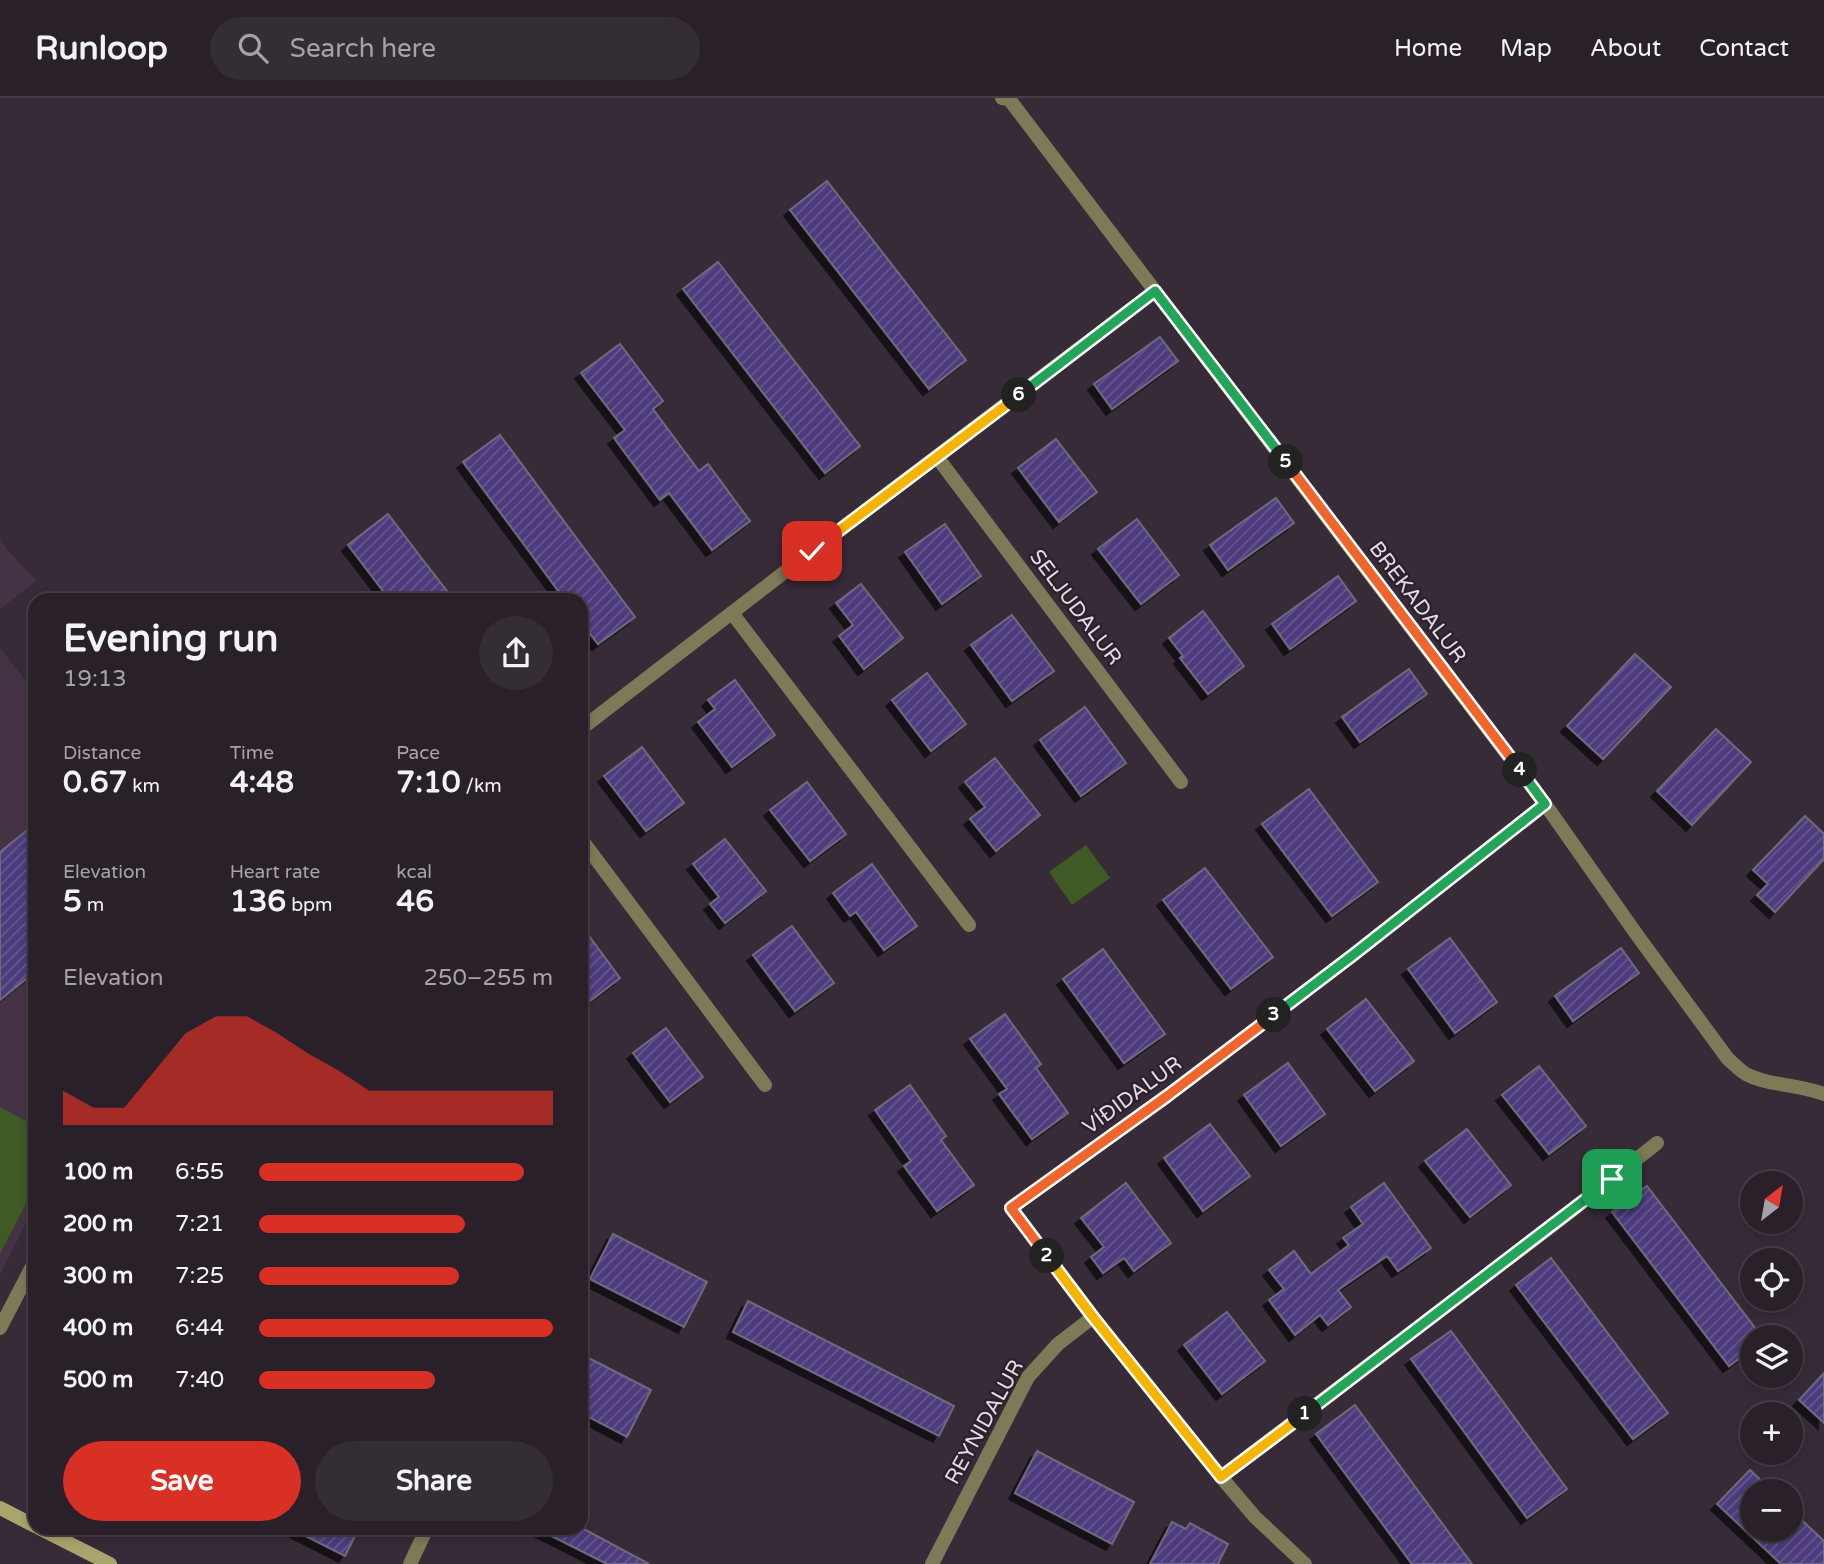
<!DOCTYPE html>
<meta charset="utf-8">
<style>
:root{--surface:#29202a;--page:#352d36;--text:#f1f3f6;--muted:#a5a3a8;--line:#453e47;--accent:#d93025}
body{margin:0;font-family:"Varela Round",sans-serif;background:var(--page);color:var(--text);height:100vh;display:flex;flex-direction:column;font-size:26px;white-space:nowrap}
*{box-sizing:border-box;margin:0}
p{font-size:23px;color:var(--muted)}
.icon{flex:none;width:38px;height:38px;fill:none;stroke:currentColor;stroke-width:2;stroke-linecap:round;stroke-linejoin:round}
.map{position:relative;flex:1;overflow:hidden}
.details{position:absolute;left:28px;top:495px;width:560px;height:942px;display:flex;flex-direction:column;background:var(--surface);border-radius:21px;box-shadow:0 4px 10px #0003,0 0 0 2px var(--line)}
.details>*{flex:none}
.needle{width:46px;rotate:31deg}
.controls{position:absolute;left:1740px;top:1073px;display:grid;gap:14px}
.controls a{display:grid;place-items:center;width:63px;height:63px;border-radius:50%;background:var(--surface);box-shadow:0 4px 10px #0003,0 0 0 2px var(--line);font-size:35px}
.pin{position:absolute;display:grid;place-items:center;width:60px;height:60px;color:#fff;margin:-30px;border-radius:14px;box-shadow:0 4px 10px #0006}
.km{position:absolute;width:35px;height:35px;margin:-18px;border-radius:50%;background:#222;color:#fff;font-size:19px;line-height:35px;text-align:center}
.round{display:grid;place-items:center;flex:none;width:74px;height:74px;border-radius:37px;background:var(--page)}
.head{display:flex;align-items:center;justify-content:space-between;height:119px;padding:0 35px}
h1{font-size:38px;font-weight:700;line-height:52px}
.metrics{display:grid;grid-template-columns:repeat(3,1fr);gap:10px;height:119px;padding:7px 35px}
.metrics div{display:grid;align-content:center}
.metrics b{font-size:30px;font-weight:700}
.metrics small{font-size:19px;font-weight:400}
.metrics p{font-size:19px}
.chart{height:196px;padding:14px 35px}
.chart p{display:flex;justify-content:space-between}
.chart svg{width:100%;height:126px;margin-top:7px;fill:var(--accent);opacity:.7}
.cta{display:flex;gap:14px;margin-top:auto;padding:14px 35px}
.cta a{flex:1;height:80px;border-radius:42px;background:var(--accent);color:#fff;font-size:28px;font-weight:700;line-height:80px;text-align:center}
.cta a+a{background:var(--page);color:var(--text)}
ul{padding:0 35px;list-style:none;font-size:23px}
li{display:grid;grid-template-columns:112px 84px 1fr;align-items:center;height:52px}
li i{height:18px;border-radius:9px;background:var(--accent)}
header{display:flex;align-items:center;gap:42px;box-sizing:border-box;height:98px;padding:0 35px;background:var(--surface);border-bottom:2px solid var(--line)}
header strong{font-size:33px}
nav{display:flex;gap:38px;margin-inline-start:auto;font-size:24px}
.search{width:490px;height:63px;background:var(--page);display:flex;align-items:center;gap:18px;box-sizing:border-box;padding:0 24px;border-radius:38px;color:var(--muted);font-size:26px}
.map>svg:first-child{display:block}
</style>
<header>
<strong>Runloop</strong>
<div class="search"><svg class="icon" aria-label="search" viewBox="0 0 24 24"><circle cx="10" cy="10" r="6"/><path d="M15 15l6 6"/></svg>Search here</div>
<nav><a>Home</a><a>Map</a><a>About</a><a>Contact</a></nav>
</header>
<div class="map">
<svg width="1824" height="1466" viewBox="0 0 1824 1466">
<defs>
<pattern id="building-hatch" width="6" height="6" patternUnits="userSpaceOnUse" patternTransform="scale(1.75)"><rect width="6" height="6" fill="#4d3b7e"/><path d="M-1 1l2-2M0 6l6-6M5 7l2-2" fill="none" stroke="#665790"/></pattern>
<filter id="shadow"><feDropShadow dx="-6" dy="6" stdDeviation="0" flood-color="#0009"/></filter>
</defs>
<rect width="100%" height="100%" fill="#372b38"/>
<g fill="#434">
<path d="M 0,443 L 36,483 L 0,511 Z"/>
<path d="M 0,550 L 35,595 L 35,1107 L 0,1177 Z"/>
</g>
<g fill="#3f5a25">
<path d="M 1086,747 L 1110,780 L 1072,807 L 1049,774 Z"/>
<path d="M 0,1009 L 35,1028 L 35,1088 L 0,1156 Z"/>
</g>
<g fill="url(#building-hatch)" stroke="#6e6b7d" stroke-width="2" filter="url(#shadow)">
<path d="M 827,83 L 966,262 L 929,291 L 790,112 Z"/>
<path d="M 718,164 L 860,348 L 825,375 L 683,191 Z"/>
<path d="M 1160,239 L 1178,263 L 1112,311 L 1094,286 Z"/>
<path d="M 620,246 L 663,303 L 653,311 L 699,373 L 708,366 L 750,423 L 712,452 L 669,395 L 660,402 L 614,340 L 625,332 L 581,275 Z"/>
<path d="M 500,337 L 635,519 L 598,546 L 581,524 L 581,502 L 565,502 L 463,364 Z"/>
<path d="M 1056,341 L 1097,394 L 1059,424 L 1018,370 Z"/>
<path d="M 1276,400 L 1294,425 L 1228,472 L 1210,447 Z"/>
<path d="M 388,416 L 423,462 L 454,502 L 389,502 L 383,493 L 348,447 Z"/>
<path d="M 1137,421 L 1179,477 L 1141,506 L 1098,451 Z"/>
<path d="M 945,426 L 981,478 L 942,506 L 905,454 Z"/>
<path d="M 1338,478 L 1356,503 L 1290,551 L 1272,526 Z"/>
<path d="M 861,486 L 903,540 L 864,571 L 839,538 L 853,527 L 836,505 Z"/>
<path d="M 1203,513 L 1244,568 L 1208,596 L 1180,560 L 1183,558 L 1169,540 Z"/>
<path d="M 1012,517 L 1054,573 L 1012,603 L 971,547 Z"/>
<path d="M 1635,556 L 1671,589 L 1603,661 L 1567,628 Z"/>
<path d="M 1409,571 L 1427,596 L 1360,644 L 1342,619 Z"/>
<path d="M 927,575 L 966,626 L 931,653 L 892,602 Z"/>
<path d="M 735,582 L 775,637 L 732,669 L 698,624 L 715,611 L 708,602 Z"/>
<path d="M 1085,609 L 1126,665 L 1081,698 L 1040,642 Z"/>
<path d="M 1716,631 L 1751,664 L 1692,727 L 1657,693 Z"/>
<path d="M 642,649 L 684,705 L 646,733 L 604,678 Z"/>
<path d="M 995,660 L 1040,717 L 996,753 L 970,721 L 985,709 L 965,684 Z"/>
<path d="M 807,684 L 846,736 L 810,763 L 770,712 Z"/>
<path d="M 1309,691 L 1378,784 L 1332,818 L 1262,726 Z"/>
<path d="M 1805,718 L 1824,736 L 1824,761 L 1775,814 L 1757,797 L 1768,786 L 1753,772 Z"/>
<path d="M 35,726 L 35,874 L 0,902 L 0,754 Z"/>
<path d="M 725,741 L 766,793 L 725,825 L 710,806 L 719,799 L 693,766 Z"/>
<path d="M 872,766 L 917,828 L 884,852 L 856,814 L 850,818 L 833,795 Z"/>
<path d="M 1205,770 L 1273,859 L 1231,891 L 1163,802 Z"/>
<path d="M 581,827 L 620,880 L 581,910 Z"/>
<path d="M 792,828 L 834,885 L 795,913 L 753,857 Z"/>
<path d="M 1450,840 L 1497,904 L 1455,935 L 1408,871 Z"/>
<path d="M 1621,850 L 1639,875 L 1573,923 L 1555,898 Z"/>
<path d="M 1103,851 L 1165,936 L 1124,965 L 1063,881 Z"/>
<path d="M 1366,901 L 1414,963 L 1375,993 L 1327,931 Z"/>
<path d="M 1005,916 L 1041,966 L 1036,970 L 1068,1015 L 1032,1041 L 999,996 L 1007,991 L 970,941 Z"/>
<path d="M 666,930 L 703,979 L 670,1004 L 633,955 Z"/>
<path d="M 1288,965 L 1325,1016 L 1281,1048 L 1244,997 Z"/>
<path d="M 1539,968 L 1586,1028 L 1549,1056 L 1502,997 Z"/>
<path d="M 910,987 L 946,1038 L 941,1042 L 974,1087 L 937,1113 L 904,1068 L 911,1063 L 875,1012 Z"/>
<path d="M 1210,1026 L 1250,1078 L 1203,1113 L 1164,1060 Z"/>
<path d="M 1467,1031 L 1511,1087 L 1470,1119 L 1425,1063 Z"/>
<path d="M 1126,1085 L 1171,1145 L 1134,1173 L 1124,1160 L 1103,1175 L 1091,1159 L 1104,1149 L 1081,1120 Z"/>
<path d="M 1384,1085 L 1431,1150 L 1398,1173 L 1387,1158 L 1338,1192 L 1351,1209 L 1328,1227 L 1320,1217 L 1295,1237 L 1269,1202 L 1284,1191 L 1269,1172 L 1294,1153 L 1311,1176 L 1349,1147 L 1343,1140 L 1363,1126 L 1351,1109 Z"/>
<path d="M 1647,1088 L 1762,1239 L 1752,1239 L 1752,1251 L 1729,1268 L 1612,1114 Z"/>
<path d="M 613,1136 L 707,1184 L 684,1229 L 590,1181 Z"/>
<path d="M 1551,1160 L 1668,1315 L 1633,1341 L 1516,1187 Z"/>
<path d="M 748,1203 L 954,1308 L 939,1338 L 733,1234 Z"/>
<path d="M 1227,1214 L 1265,1263 L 1222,1296 L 1184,1247 Z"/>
<path d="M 1451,1233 L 1567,1391 L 1527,1420 L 1411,1261 Z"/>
<path d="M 581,1256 L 651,1292 L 627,1339 L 581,1315 Z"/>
<path d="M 1824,1275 L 1824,1325 L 1799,1302 Z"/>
<path d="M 1355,1307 L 1447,1432 L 1472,1466 L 1412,1466 L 1316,1336 Z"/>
<path d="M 1037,1353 L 1134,1404 L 1112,1446 L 1015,1395 Z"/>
<path d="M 1750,1372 L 1772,1393 L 1752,1393 L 1752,1432 L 1790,1432 L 1790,1411 L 1824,1443 L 1824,1466 L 1781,1466 L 1717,1406 Z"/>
<path d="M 1172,1424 L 1186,1431 L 1190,1425 L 1228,1446 L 1218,1466 L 1150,1466 Z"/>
<path d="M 290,1430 L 359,1430 L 345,1458 Z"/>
<path d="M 536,1430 L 582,1430 L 649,1466 L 607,1466 Z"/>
</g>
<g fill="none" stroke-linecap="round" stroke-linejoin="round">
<g stroke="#7d7a58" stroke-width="14">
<path d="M 1002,0 L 1009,1 L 1545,706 L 1637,837 L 1728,961 C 1734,966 1739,972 1746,976 C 1769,988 1799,986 1824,996"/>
<path d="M 937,359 L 1181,684"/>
<path d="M 732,515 L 969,827"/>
<path d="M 581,631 L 812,453 L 1155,193"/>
<path d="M 581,741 L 765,987"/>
<path d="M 581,1085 L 583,1093 L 581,1106"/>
<path d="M 0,1230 L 35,1163"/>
<path d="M 1221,1379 L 1566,1117 L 1657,1045"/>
<path d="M 410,1466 L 427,1430"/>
<path d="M 932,1466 L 1028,1279 L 1058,1246 L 1093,1219"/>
<path d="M 1305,1466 L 1255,1419 L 1221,1379 L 1093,1219 L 1011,1110 L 1167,998 L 1353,857 L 1545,706"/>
</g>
<g stroke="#a9a46d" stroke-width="14">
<path d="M 0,1410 L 35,1428"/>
<path d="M 39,1430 L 110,1466"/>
</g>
</g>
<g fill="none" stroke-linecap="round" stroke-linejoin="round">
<defs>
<path id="split-1" d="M 1305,1316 L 1612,1081"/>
<path id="split-2" d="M 1047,1158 L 1093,1219 L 1221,1379 L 1305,1316"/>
<path id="split-3" d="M 1047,1158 L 1011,1110 L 1167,998 L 1274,917"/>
<path id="split-4" d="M 1274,917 L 1353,857 L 1545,706 L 1520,672"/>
<path id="split-5" d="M 1286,364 L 1520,672"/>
<path id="split-6" d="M 1019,297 L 1155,193 L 1286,364"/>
<path id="split-7" d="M 812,453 L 1019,297"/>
</defs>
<use href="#split-1" stroke="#fff" stroke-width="14"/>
<use href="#split-2" stroke="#fff" stroke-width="14"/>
<use href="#split-3" stroke="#fff" stroke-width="14"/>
<use href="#split-4" stroke="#fff" stroke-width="14"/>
<use href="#split-5" stroke="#fff" stroke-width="14"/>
<use href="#split-6" stroke="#fff" stroke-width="14"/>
<use href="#split-7" stroke="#fff" stroke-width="14"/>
<use href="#split-1" stroke="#22a559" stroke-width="9"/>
<use href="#split-2" stroke="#f5b400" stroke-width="9"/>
<use href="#split-3" stroke="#f0652b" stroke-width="9"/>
<use href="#split-4" stroke="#22a559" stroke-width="9"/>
<use href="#split-5" stroke="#f0652b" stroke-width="9"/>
<use href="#split-6" stroke="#22a559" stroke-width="9"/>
<use href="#split-7" stroke="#f5b400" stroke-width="9"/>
</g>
<g text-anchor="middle" stroke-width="5" stroke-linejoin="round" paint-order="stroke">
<g font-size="21" fill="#e5dde6" stroke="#2d212d">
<text transform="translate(1418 504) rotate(53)" y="7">BREKADALUR</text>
<text transform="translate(1076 509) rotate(53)" y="7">SELJUDALUR</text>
<text transform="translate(1132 997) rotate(-36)" y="7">VÍÐIDALUR</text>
<text transform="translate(984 1324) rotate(-61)" y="7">REYNIDALUR</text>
</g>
</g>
</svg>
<div class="controls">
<a><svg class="needle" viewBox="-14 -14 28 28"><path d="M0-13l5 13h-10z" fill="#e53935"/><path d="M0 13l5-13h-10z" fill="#a5a3a8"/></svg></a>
<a><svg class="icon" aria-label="locate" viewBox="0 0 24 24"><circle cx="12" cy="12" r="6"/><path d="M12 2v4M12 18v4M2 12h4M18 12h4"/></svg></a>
<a><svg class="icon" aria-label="layers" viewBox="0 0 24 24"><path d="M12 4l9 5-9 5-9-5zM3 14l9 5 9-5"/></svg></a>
<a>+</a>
<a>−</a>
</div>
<div class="pin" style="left:1612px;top:1081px;background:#1e9e55"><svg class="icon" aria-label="arrive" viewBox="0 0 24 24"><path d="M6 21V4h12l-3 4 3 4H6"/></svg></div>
<div class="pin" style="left:812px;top:453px;background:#d93025"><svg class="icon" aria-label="check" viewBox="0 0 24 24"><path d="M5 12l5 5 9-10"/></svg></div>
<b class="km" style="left:1305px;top:1316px">1</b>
<b class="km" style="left:1047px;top:1158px">2</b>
<b class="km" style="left:1274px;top:917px">3</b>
<b class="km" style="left:1520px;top:672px">4</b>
<b class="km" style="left:1286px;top:364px">5</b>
<b class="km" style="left:1019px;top:297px">6</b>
<section class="details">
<div class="head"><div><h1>Evening run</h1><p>19:13</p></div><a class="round"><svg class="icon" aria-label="share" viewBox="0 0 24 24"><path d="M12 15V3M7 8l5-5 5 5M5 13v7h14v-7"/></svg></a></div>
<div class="metrics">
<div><p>Distance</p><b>0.67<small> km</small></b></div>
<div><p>Time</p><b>4:48</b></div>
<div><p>Pace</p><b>7:10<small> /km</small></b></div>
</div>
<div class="metrics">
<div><p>Elevation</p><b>5<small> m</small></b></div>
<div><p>Heart rate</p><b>136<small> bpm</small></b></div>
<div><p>kcal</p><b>46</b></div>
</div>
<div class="chart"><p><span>Elevation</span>250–255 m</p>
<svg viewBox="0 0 160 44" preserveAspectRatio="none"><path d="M0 44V32L10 38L20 38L30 25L40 12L50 6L60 6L70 12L80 19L90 25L100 32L110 32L120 32L130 32L140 32L150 32L160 32V44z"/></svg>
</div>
<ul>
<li><b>100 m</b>6:55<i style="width:90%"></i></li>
<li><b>200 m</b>7:21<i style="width:70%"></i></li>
<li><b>300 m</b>7:25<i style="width:68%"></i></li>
<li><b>400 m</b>6:44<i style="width:100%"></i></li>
<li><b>500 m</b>7:40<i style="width:60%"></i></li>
</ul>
<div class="cta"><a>Save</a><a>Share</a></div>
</section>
</div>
